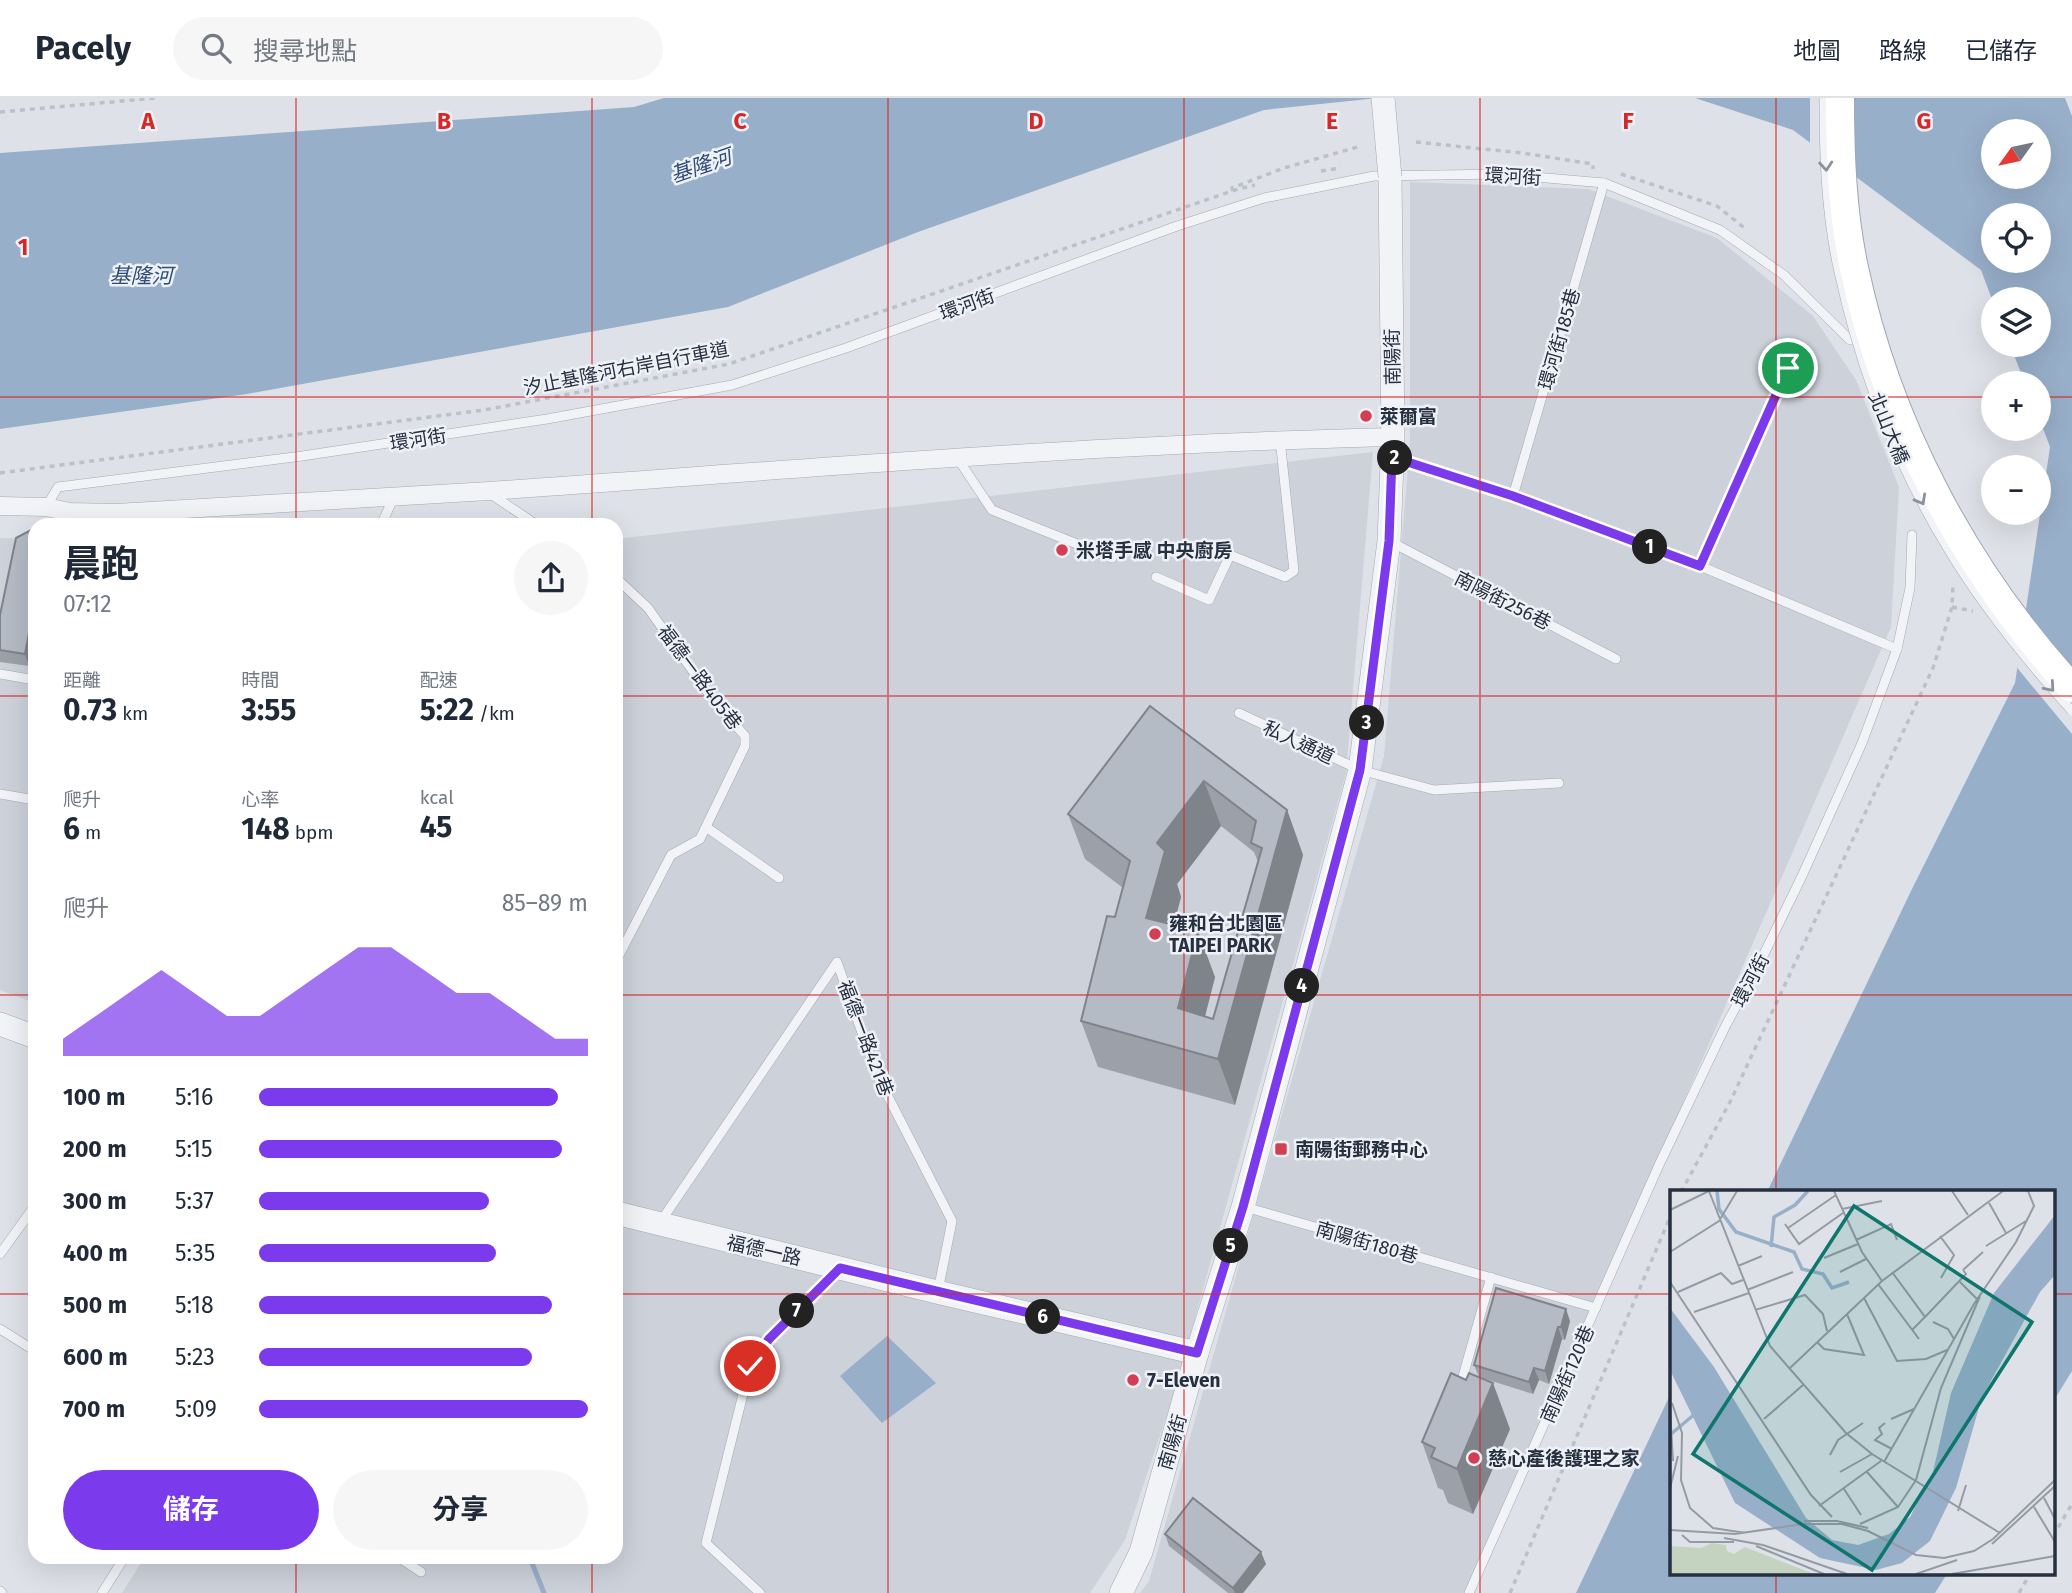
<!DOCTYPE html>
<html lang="zh-TW">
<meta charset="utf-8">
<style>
:root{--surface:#fff;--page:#f6f6f7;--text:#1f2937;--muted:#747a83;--line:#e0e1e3;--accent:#7c3aed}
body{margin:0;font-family:"Fira Sans","Noto Sans TC",sans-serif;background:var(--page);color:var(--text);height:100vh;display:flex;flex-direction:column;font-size:26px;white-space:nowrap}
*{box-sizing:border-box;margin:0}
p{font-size:23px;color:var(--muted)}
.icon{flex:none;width:38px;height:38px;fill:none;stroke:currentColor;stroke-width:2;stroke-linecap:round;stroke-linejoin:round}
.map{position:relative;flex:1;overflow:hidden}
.drawer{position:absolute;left:28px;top:420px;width:595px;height:1046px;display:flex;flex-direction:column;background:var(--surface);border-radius:21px;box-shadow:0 7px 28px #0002}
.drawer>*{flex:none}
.needle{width:46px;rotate:237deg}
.tools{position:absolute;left:1981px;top:21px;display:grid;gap:14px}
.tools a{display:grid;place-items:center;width:70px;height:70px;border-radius:50%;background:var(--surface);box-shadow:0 7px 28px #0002;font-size:35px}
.pin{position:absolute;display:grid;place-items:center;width:60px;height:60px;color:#fff;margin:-30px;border:4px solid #fff;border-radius:50%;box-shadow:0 2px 7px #0007}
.km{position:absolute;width:35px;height:35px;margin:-18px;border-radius:50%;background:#222;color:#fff;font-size:19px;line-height:35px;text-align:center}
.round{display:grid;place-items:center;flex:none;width:74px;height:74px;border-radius:37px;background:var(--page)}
.overview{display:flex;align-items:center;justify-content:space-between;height:119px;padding:0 35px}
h1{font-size:38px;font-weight:700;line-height:52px}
.metrics{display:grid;grid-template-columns:repeat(3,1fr);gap:10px;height:119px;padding:7px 35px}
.metrics div{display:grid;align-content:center}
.metrics b{font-size:30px;font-weight:700}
.metrics small{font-size:19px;font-weight:400}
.metrics p{font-size:19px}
.chart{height:196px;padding:14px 35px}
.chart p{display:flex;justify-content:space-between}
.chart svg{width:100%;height:126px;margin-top:7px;fill:var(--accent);opacity:.7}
.action{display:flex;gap:14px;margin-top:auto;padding:14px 35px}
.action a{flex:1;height:80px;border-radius:42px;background:var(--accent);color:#fff;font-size:28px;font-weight:700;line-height:80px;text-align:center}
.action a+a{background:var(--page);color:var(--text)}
ul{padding:0 35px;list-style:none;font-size:23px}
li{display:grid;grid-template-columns:112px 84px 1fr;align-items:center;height:52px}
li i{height:18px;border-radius:9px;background:var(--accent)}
header{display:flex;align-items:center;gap:42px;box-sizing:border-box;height:98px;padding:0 35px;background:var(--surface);border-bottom:2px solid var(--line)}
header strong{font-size:33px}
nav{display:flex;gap:38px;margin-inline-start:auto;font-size:24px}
.search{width:490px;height:63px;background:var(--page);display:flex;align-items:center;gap:18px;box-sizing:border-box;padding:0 24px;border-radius:38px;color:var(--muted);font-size:26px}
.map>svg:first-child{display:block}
</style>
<header>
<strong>Pacely</strong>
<div class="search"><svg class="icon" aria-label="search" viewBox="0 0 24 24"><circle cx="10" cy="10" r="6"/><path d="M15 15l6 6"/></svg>搜尋地點</div>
<nav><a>地圖</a><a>路線</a><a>已儲存</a></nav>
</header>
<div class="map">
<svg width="2072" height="1495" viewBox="0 0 2072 1495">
<rect width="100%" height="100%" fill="#dee2e8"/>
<g fill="#ccd1da">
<path d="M 1410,84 L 1588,91 L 1717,140 L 1813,218 L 1856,282 L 1899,389 L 1891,529 L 1469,1495 L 1140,1495 L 1149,1483 L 1384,658 L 1410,344 Z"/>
<path d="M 1373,354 L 1346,675 L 1174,1296 L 1125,1442 L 1090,1495 L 122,1495 L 144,1460 L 616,1460 L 616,441 Z"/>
<path d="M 0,440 L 35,441 L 35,905 L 0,892 Z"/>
</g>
<g fill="#98afca" fill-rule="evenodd">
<path d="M 664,0 L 1378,0 L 1264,12 L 918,134 L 728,209 L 247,296 L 0,331 L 0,55 L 634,9 Z"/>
<path d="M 1695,0 L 2065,0 L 2072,18 L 2072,1273 L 2053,1304 L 2053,1094 L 1767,1094 L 1911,793 L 2015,585 L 2050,349 L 2039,320 L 2039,285 L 2025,285 L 2010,247 L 2039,247 L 2039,201 L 1993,201 L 1993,204 L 1981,172 L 1793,32 ZM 1993,33 L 2039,33 L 2039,79 L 1993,79 ZM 1993,117 L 2039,117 L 2039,163 L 1993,163 Z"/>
<path d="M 887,1238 L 936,1285 L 882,1325 L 840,1278 Z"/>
<path d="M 1671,1295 L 1671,1476 L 1947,1476 L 1935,1495 L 1576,1495 Z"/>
</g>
<g fill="#dee2e8">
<path d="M 1810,0 L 1845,0 L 1855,82 L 1810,49 Z"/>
<path d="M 2020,527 L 2072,587 L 2072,636 L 2014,566 Z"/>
</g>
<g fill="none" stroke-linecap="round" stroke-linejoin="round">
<path stroke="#98afca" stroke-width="5" d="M 530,1460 L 544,1495"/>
<defs>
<g id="service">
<path d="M 1394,360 L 1513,398 L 1700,468 L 1897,551"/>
<path d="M 958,361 L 992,412 L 1112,460"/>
<path d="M 489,395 L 537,427"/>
<path d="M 1513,398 L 1604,85"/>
<path d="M 46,409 L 58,389 L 302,358 L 547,321 L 732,287 L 846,250 L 1177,128 L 1264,100 L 1374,78 L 1501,76 L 1604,85 L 1720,132 L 1784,177 L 1850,242"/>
<path d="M 381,427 L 394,399"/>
<path d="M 1391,444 L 1616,561"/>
<path d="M 1700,468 L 1788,270"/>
<path d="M 1156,479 L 1209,502 L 1230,457 L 1285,479 L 1294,473 L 1280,341"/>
<path d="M 616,480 L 648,510 L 714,603 L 745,638 L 745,648 L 700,741 L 671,757 L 616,863"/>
<path d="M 0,576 L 35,582"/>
<path d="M 1239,615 L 1360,672 L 1434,692 L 1559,685"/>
<path d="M 0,696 L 35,702"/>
<path d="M 706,729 L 779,780"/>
<path d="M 1245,1109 L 1596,1210"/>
<path d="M 659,1126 L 837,864 L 877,977 L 952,1123 L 938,1193"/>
<path d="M 0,1156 L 31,1113"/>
<path d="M 0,1231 L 35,1253"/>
<path d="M 1460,1289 L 1491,1179"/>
<path d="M 400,1460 L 421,1474"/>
<path d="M 0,1493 L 2,1495"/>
<path d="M 102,1495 L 124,1460"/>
<path d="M 760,1495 L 706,1445 L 750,1268 L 769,1241 L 838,1171"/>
<path d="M 1469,1495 L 1659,1067 L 1724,931 L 1764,856 L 1802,778 L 1862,645 L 1897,551 L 1910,490 L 1912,437"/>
</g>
<path id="minor" d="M 0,408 L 46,409 L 70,414 L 116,415 C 240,407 365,401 489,393 C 790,372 1091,346 1393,339"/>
<g id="tertiary">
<path d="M 0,926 L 35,939"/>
<path d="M 616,1115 L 937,1194 L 1197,1255"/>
<path d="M 1121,1495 L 1141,1454 L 1197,1255 L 1243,1109 L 1360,672 L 1389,443 L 1393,339 L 1390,79"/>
</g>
</defs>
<use href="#service" stroke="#a3a9b2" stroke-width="10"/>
<use href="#minor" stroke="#a3a9b2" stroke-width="19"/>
<use href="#tertiary" stroke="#a3a9b2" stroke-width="24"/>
<g stroke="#bcc0c7" stroke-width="3.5" stroke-dasharray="5 5" stroke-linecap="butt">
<path d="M 0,14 L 156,0"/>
<path d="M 1416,44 L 1522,55 L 1593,66 L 1593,71"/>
<path d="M 1321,73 L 1341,70"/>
<path d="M 1621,76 L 1717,108 L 1747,132"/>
<path d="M 1233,93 L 1232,90 L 1284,70 L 1361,48"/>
<path d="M 0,375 L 484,312 L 729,266 L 1235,92 L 1255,87"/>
<path d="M 1952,509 L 1973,513"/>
<path d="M 1681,1094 L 1730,1004 L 1933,570 L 1952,509 L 1953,485"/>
<path d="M 2053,1438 L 2072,1406"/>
<path d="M 1510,1495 L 1671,1117"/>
<path d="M 2019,1495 L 2030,1476"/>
</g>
<use href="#service" stroke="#f1f3f7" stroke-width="9"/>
<use href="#minor" stroke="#f1f3f7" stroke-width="18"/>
<use href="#tertiary" stroke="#f1f3f7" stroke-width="23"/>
<defs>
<path id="service-bridge" d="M 1824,0 C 1824,58 1826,117 1839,174 C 1860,270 1896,365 1947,449 C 1982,508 2026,562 2072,613"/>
<path id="tertiary-bridge" d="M 1383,0 L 1390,79"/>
<path id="primary-bridge" d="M 1840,0 C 1840,57 1842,114 1854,170 C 1887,326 1964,472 2072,590"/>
</defs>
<use href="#service-bridge" stroke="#a3a9b2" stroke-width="10" stroke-linecap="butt"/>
<use href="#tertiary-bridge" stroke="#a3a9b2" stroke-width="24" stroke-linecap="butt"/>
<use href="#primary-bridge" stroke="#9da6b5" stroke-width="30" stroke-linecap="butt"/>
<use href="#service-bridge" stroke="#f1f3f7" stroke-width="9"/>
<use href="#tertiary-bridge" stroke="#f1f3f7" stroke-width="23"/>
<use href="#primary-bridge" stroke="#fff" stroke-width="28"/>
</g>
<g fill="#9ca1a9" fill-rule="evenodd">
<path d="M 35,431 L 35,538 L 29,568 L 0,564 L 0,517 Z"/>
<path d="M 1150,608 L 1287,712 L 1303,757 L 1235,1007 L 1098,969 L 1081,923 L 1115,819 L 1123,790 L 1085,761 L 1068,716 ZM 1221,728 L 1254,754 L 1258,764 L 1213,921 L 1205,919 L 1215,879 L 1174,827 L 1181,799 L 1177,786 Z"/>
<path d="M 1570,1223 L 1565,1242 L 1562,1241 L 1549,1286 L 1539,1282 L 1533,1296 L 1479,1279 L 1474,1267 Z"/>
<path d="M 1510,1331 L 1473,1416 L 1448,1405 L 1443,1392 L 1438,1390 L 1422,1344 Z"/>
<path d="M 1165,1436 L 1266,1466 L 1243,1495 L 1228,1495 L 1169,1448 Z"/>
</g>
<g fill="#7f838a">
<path d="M 35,502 L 35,538 L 29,568 L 25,556 Z"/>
<path d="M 1204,683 L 1221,728 L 1177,786 L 1181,799 L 1163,865 L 1146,820 L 1157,745 Z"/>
<path d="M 1287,712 L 1303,757 L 1235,1007 L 1218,961 Z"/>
<path d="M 1198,833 L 1215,879 L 1195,956 L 1178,910 Z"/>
<path d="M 1566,1211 L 1570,1223 L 1565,1242 L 1561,1229 Z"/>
<path d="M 1558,1229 L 1562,1241 L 1549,1286 L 1545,1273 Z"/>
<path d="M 1534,1270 L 1539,1282 L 1533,1296 L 1529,1284 Z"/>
<path d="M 1493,1285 L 1510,1331 L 1473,1416 L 1457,1371 Z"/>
<path d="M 1261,1454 L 1266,1466 L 1243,1495 L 1235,1495 L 1233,1490 Z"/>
</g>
<g fill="#b5bbc5" stroke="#7f838a" stroke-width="2" fill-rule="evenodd">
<path d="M 33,431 L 35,431 L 35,502 L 25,556 L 0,552 L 0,517 L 16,440 Z"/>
<path d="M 1150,608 L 1287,712 L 1218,961 L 1081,923 L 1107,818 L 1115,819 L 1130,763 L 1068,716 ZM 1204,683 L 1256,723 L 1251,745 L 1262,750 L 1213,921 L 1178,910 L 1198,833 L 1146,820 L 1165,753 L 1157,745 Z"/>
<path d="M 1496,1190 L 1566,1211 L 1561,1229 L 1558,1229 L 1545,1273 L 1534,1270 L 1529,1284 L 1474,1267 Z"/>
<path d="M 1451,1275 L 1466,1282 L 1469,1275 L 1493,1285 L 1457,1371 L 1431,1359 L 1435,1350 L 1422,1344 Z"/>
<path d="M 1193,1400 L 1261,1454 L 1233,1490 L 1165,1436 Z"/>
</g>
<defs><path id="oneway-chevron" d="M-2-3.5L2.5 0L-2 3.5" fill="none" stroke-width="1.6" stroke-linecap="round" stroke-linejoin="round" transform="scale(1.75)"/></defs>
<g stroke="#8c929c">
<use href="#oneway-chevron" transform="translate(1826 68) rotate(85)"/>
<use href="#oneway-chevron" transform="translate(1921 402) rotate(61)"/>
<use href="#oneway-chevron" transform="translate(2050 589) rotate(49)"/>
</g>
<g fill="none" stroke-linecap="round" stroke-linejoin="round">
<defs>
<path id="route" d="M 750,1268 L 769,1241 L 840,1170 L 1197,1255 L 1243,1109 L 1360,672 L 1389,443 L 1392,359 L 1513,398 L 1700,468 L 1788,270"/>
</defs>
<use href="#route" stroke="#fff" stroke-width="14"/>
<use href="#route" stroke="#7c3aed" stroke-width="9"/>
</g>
<path fill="none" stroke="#d62828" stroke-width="2" stroke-opacity="0.55" d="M 296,0 L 296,427M 592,0 L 592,427M 888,0 L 888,1495M 1184,0 L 1184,1495M 1480,0 L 1480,1495M 1776,0 L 1776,1094M 0,299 L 1993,299M 2039,299 L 2072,299M 0,598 L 35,598M 616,598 L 2072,598M 0,897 L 35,897M 616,897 L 2072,897M 0,1196 L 35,1196M 616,1196 L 1671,1196M 2053,1196 L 2072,1196M 296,1460 L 296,1495M 592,1460 L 592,1495M 1776,1476 L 1776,1495"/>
<g fill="#d33e52" stroke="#eef1f6" stroke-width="2.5">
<circle cx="1366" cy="318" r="7"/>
<circle cx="1062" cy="452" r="7"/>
<circle cx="1155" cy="836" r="7"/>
<rect x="1274" y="1044" width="14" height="14" rx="3.5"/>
<circle cx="1133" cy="1282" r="7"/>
<circle cx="1474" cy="1360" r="7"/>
</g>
<g text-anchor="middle" stroke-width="5" stroke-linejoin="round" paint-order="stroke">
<g font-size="19" fill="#273040" stroke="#eef1f6">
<text transform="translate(1513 78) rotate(3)" y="7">環河街</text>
<text transform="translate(967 206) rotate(-20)" y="7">環河街</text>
<text transform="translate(1559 241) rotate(-74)" y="7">環河街185巷</text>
<text transform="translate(1392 259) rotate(-91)" y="7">南陽街</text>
<text transform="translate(626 270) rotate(-11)" y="7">汐止基隆河右岸自行車道</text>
<text transform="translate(1889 330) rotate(68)" y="7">北山大橋</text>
<text transform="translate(418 341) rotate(-9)" y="7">環河街</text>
<text transform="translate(1503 502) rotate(27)" y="7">南陽街256巷</text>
<text transform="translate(700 579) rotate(53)" y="7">福德一路405巷</text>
<text transform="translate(1299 644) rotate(25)" y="7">私人通道</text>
<text transform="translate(1750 882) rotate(-62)" y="7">環河街</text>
<text transform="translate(866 940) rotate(69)" y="7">福德一路421巷</text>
<text transform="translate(1367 1144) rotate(16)" y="7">南陽街180巷</text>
<text transform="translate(764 1152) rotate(13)" y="7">福德一路</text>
<text transform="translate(1567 1276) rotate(-66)" y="7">南陽街120巷</text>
<text transform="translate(1172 1344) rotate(-74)" y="7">南陽街</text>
</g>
<g font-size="19" font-weight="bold" fill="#273040" stroke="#eef1f6" text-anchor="start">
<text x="1380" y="325">萊爾富</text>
<text x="1076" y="459">米塔手感 中央廚房</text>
<text x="1169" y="832">雍和台北園區<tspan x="1169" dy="22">TAIPEI PARK</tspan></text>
<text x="1295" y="1058">南陽街郵務中心</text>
<text x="1147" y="1289">7-Eleven</text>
<text x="1488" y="1367">慈心產後護理之家</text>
</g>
<g font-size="21" font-style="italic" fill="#304d75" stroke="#eef1f6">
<text transform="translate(701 68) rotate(-19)" y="7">基隆河</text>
<text x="141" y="185">基隆河</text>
</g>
</g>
<g transform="translate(1670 1092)">
<rect width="385" height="385" fill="#dee2e8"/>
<path d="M 42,353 L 56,355 L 57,361 L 64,364 L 75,357 L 144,384 L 0,384 L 0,356 L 31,358 Z" fill="#c4d3bf"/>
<path d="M 385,25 L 385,85 L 370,102 L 312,207 L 286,298 L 260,351 L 232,373 L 206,380 L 150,368 L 65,313 L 0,180 L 0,118 L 44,177 L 136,328 L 162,350 L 188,355 L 219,344 L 240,327 L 263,282 L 281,203 L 324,103 Z" fill="#98afca"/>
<path fill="none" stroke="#98afca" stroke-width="3.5" d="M 47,1 L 49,19 L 66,42 L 124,62 L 132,79 L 153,84 L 162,98 L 179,92M 101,57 L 104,27 L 125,15 L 138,1M 1,244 L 26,223"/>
<path fill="none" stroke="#959ba5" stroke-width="2" d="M 39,1 L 100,156 L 176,243 L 202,264 L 330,343M 164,1 L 192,62 L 212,91M 282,1 L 298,25M 318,11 L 336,43M 172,19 L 212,11M 0,20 L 39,1M 115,34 L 129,54 L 173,23M 118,38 L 166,5M 270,46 L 284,65 L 271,88M 186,50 L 221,34 L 227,50M 316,56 L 356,31M 0,62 L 49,31 L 67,1M 154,68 L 188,54M 68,76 L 92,66M 293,80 L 313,62M 170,82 L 196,69M 222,82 L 255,127 L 242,140M 0,92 L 141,305 L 162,327M 290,92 L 307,109M 208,94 L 249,149M 77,100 L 123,82M 8,102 L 51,83 L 62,94 L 73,90M 194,108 L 227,171 L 256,169 L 277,160M 85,120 L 135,105 L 153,124 L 157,141M 24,122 L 79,103M 255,127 L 296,84 L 293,80M 263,132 L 278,139 L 284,149M 147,152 L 154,159 L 194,165 L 177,124M 120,178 L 212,91 L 333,1M 2,213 L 12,243 L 11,290 L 20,318 L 43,338 L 76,343M 0,220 L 3,271M 94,229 L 133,195M 221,229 L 244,219M 215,233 L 209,238 L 212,244 L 205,250 L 222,259M 160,265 L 168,250 L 193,233M 214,272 L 304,114 L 346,52 L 364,16 L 358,1M 170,282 L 202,264M 197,282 L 228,317M 0,298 L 8,266M 174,299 L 191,325M 374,308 L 385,329M 149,316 L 211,271M 364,317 L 385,352M 288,321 L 296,295M 134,331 L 167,331 L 198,338M 190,334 L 228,317 L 246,290 L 271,198 L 310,106M 0,340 L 65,344 L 133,334 L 172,334 L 198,341 L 246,365 L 274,368 L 304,361 L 323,349 L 385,290M 12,345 L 20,352 L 64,352M 54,348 L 93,355 L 177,384M 322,354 L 385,296M 86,356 L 154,384M 246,384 L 287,370M 282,384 L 385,366"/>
<path fill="#0f766e" fill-opacity="0.15" stroke="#0f766e" stroke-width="3.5" d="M 184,16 L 362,132 L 202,380 L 23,264 Z"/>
<rect width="385" height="385" fill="none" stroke="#273040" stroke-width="3.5"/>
</g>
<g font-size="23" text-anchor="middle" font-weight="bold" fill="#d62828" stroke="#eef1f6" stroke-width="5" stroke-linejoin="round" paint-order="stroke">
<text x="148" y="31">A</text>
<text x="444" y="31">B</text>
<text x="740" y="31">C</text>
<text x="1036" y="31">D</text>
<text x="1332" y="31">E</text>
<text x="1628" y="31">F</text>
<text x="1924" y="31">G</text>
<text x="23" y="157">1</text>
</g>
</svg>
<div class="tools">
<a><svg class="needle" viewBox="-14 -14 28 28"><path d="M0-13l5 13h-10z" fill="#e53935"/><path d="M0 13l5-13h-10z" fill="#747a83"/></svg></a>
<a><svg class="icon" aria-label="locate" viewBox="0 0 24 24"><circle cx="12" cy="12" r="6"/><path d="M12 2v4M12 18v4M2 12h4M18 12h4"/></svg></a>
<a><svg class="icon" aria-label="layers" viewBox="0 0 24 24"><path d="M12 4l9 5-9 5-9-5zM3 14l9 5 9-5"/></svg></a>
<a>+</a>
<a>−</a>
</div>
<div class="pin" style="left:1788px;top:270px;background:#1e9e55"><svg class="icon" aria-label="arrive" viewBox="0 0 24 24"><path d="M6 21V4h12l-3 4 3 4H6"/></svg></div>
<div class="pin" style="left:750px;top:1268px;background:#d93025"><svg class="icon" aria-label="check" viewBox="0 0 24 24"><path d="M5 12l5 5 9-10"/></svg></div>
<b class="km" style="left:1650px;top:449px">1</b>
<b class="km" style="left:1395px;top:360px">2</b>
<b class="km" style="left:1367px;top:625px">3</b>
<b class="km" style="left:1302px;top:888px">4</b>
<b class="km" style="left:1231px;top:1148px">5</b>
<b class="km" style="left:1043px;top:1219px">6</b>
<b class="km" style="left:797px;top:1213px">7</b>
<section class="drawer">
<div class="overview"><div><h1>晨跑</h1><p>07:12</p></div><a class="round"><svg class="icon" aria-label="share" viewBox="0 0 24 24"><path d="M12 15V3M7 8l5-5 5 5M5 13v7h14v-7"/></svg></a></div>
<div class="metrics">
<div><p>距離</p><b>0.73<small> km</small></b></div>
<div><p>時間</p><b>3:55</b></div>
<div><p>配速</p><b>5:22<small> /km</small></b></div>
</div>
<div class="metrics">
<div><p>爬升</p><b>6<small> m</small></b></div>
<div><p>心率</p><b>148<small> bpm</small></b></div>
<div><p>kcal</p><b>45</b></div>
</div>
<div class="chart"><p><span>爬升</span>85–89 m</p>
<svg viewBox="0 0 160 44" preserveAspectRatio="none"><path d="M0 44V38L10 30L20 22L30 14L40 22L50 30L60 30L70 22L80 14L90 6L100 6L110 14L120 22L130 22L140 30L150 38L160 38V44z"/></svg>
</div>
<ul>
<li><b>100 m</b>5:16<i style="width:91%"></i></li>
<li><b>200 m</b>5:15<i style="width:92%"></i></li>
<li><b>300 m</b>5:37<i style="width:70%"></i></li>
<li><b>400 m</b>5:35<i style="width:72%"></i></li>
<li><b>500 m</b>5:18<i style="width:89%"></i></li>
<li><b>600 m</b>5:23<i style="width:83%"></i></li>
<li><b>700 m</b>5:09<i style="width:100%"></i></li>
</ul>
<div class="action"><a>儲存</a><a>分享</a></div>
</section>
</div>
